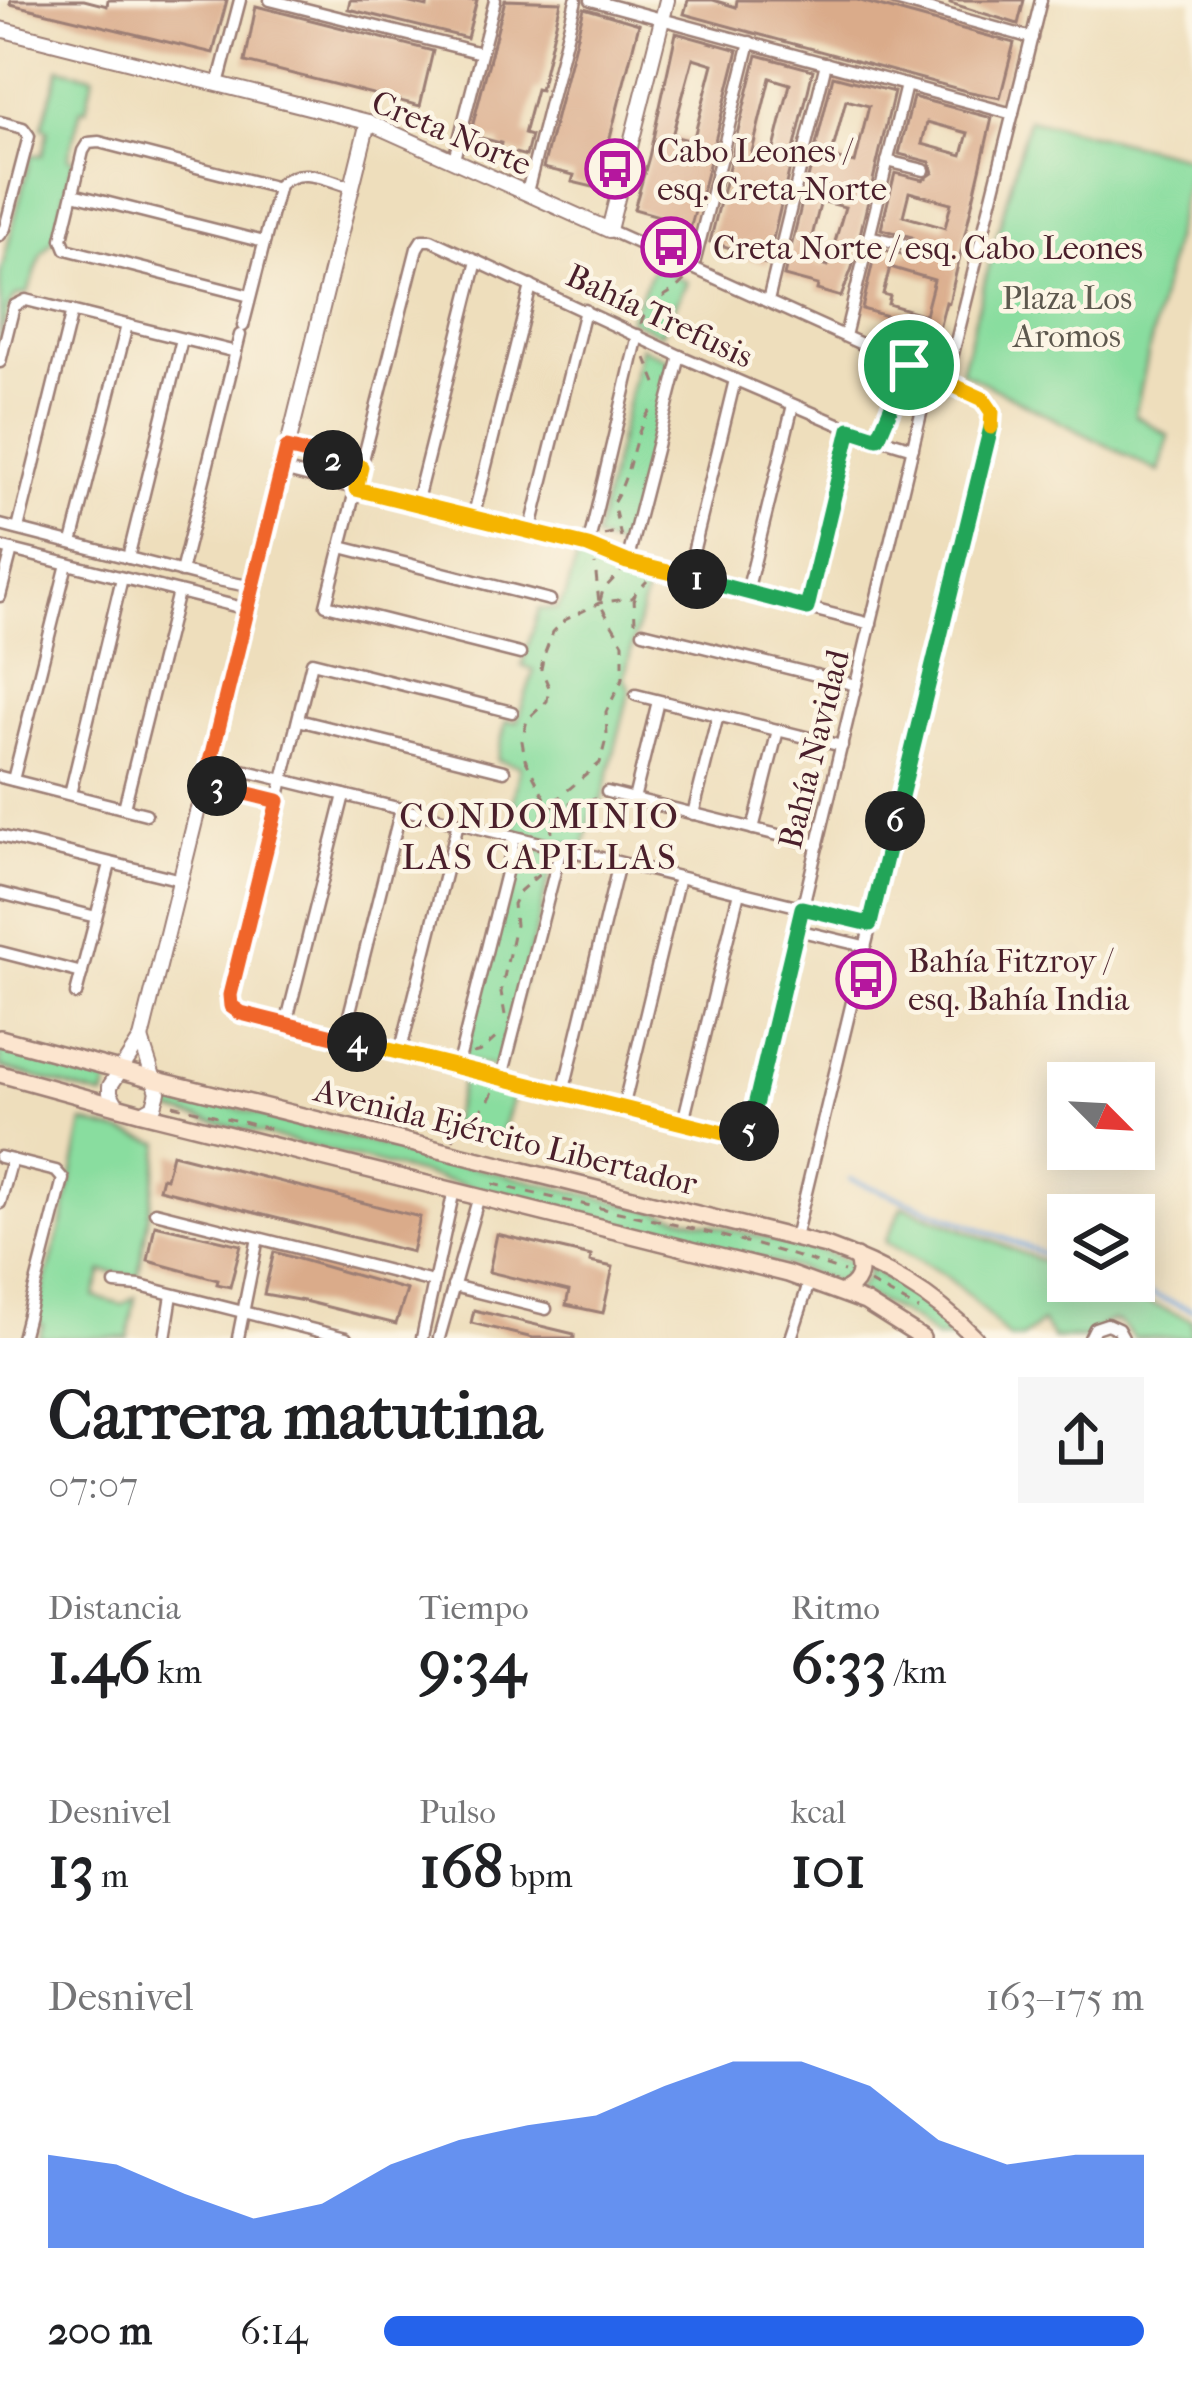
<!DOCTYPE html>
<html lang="es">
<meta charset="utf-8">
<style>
:root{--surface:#fff;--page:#f6f6f6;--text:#202124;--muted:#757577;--accent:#2563eb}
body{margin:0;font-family:"IM FELL French Canon",serif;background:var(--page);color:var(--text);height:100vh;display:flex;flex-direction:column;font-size:45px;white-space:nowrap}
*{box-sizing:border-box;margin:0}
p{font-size:39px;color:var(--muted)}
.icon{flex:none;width:66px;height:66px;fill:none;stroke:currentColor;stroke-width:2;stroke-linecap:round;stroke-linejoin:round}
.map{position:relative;height:1338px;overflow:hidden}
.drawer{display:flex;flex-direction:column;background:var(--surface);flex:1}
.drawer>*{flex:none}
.needle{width:78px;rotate:114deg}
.tools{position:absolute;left:1047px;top:1062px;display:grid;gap:24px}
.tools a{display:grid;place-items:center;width:108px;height:108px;border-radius:0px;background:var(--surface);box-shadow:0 6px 30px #0003;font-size:60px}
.pin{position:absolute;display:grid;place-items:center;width:102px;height:102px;color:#fff;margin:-51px;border:6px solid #fff;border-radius:50%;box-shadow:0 3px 12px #0007}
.km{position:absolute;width:60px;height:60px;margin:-30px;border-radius:50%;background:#222;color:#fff;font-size:33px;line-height:60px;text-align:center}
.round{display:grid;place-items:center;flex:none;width:126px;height:126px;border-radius:0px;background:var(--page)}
.head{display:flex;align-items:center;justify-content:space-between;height:204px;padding:0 48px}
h1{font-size:66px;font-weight:800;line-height:90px}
.stats{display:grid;grid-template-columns:repeat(3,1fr);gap:18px;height:204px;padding:12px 48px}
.stats div{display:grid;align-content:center}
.stats b{font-size:60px;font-weight:800}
.stats small{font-size:33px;font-weight:400}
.stats p{font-size:33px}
.chart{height:336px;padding:24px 48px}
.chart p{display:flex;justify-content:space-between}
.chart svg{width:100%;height:216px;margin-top:12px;fill:var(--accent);opacity:.7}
ul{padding:0 48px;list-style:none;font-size:39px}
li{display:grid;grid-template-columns:192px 144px 1fr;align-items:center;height:90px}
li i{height:30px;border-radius:15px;background:var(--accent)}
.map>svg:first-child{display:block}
</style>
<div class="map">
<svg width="1192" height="1338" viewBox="0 0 1192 1338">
<rect width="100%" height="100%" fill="#fcf5e5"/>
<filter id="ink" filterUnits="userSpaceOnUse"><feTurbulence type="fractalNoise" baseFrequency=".00833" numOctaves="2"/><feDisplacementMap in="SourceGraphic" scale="24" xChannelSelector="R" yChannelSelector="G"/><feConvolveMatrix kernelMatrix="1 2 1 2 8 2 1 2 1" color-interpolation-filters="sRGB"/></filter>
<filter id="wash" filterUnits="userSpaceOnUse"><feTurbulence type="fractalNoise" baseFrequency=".004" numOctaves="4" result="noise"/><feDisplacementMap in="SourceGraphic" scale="48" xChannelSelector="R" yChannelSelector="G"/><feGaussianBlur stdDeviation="2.7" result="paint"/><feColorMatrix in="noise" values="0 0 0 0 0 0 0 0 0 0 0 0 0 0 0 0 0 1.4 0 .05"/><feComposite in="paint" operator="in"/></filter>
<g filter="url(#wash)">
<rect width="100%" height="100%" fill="#eedebc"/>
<g fill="#89dd9f" stroke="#6a7e65" stroke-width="3">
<path d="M 59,68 L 93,76 L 86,109 L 81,109 L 68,158 L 74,160 L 54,239 L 42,253 L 28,293 L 17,295 L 9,305 L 0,340 L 0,276 L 31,155 L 42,155 L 48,130 L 42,127 Z"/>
<path d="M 1028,119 L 1191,158 L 1135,415 L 1169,436 L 1159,472 L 961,371 Z"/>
<path d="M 654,266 L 687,282 L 661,334 L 629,319 Z"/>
<path d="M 641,347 L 673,362 L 625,549 L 595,539 Z"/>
<path d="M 578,553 L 650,577 L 624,678 L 630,689 L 602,801 L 594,805 L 583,848 L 513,831 L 520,806 L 513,802 L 520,766 L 497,760 L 506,721 L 517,722 L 534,670 L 522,666 L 539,609 L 557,609 L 566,595 Z"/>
<path d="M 519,842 L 555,854 L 501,1069 L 463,1060 Z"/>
<path d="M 0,1046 L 110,1075 L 104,1097 L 0,1067 Z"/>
<path d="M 464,1075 L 516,1087 L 498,1144 L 449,1131 Z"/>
<path d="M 161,1089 L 360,1140 L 821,1251 L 856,1264 L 846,1285 L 796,1268 L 158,1108 Z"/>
<path d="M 83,1122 L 161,1143 L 138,1277 L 102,1271 L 94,1297 L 122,1305 L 135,1297 L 128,1338 L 39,1338 L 43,1324 L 34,1322 L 64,1216 Z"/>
<path d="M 903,1206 L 1068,1271 L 1068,1281 L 1092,1281 L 1192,1320 L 1192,1338 L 1133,1338 C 1115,1311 1107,1320 1086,1338 L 1053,1338 L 1042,1322 L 1022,1338 L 1009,1338 L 970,1297 L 946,1276 L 885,1242 Z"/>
<path d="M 868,1267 L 923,1299 L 968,1338 L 936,1338 L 914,1320 L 857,1290 L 868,1277 Z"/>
</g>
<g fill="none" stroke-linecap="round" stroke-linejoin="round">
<g stroke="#6da4db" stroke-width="4.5">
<path d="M 850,1179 L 1068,1263"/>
<path d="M 1116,1281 L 1192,1310"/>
</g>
</g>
<g id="blocks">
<g fill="#daab8a" fill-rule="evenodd">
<path d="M 11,0 L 84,0 L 107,6 L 108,0 L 227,0 L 213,53 L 10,4 Z"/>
<path d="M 350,0 L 397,0 L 427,7 L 428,0 L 477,0 L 467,38 L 348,9 Z"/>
<path d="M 505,0 L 561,2 L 540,90 L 536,89 L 524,134 L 531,136 L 526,156 L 500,149 L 501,143 L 470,135 Z"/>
<path d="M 688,0 L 713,0 L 736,7 L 737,0 L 857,0 L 1014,43 L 1000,98 L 966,91 L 684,14 Z"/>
<path d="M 950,0 L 1024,0 L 1018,24 L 950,3 Z"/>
<path d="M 256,6 L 433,51 L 420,106 L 245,62 Z"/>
<path d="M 584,8 L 639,24 L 597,188 L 572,182 L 574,175 L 543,168 Z"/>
<path d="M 676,33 L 738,50 L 700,200 L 698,200 L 690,229 L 665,222 L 666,218 L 634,209 L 649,157 ZM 693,58 L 713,64 L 693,141 L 672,136 Z"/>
<path d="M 757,55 L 813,70 L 767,264 L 743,257 L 744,252 L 710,242 ZM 770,78 L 790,84 L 771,161 L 751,156 Z"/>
<path d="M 833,76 L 894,92 L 852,268 L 841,297 L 817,290 L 818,285 L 784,276 ZM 846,100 L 869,106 L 855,163 L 831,157 ZM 821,201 L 845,207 L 828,266 L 806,260 Z"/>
<path d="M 913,97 L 992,118 L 949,303 L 946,302 L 936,340 L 894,327 L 897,319 L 862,309 L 876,248 L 905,255 L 915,248 L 912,237 L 881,229 L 895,173 L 923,180 L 933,173 L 930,162 L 899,154 ZM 927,122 L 968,133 L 962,155 L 922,144 ZM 909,192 L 951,203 L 945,228 L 903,216 ZM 890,267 L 934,280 L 925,315 L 888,304 L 890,296 L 883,294 Z"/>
<path d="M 172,1154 L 420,1217 L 412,1252 L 159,1189 L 162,1177 L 166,1178 Z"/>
<path d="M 155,1225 L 241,1245 L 230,1287 L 217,1284 L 218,1280 L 148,1261 Z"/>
<path d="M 497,1234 L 591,1256 L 590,1262 L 613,1267 L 603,1313 L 566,1305 L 569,1291 L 489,1272 Z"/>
<path d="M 274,1252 L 407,1290 L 396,1324 L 304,1301 L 264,1294 Z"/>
<path d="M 474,1310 L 574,1334 L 574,1338 L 533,1338 L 471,1323 Z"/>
</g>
</g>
</g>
<g filter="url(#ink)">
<use href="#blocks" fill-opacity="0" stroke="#9c7e74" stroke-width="3"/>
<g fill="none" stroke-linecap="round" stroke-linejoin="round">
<defs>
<g id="minor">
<path d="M 270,0 L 481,53"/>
<path d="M 591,0 L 1013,114"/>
<path d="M 895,0 L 1032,38"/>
<path d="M 218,84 L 240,0"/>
<path d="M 0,122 L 23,128 L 29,136 L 5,228 L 0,235"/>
<path d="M 454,159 L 495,0"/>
<path d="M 887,161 L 924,170"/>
<path d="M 527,192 L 576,0"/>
<path d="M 73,194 L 264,242"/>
<path d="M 609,230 L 979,397 C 989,402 993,410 992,422 L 795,1238"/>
<path d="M 869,236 L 906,245"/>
<path d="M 693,268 L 750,42"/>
<path d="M 250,296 L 66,249 L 62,239 L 83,151 L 88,143 L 99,142 L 278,188"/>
<path d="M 768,301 L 826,63"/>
<path d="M 243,326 L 279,185 C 300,165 327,180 352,187"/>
<path d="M 845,336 L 906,85"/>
<path d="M 0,362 L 14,306 L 26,300 L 236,352"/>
<path d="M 946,382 L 1041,0"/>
<path d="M 877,438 L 909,365"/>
<path d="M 287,448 L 361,467"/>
<path d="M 282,470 L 588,546 L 627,562 L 871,624"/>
<path d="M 416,504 L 477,261"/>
<path d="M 473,518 L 531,286"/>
<path d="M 0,525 L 203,577 L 253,587"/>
<path d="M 18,529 L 72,311"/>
<path d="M 530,532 L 585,310"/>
<path d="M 72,543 L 127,325"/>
<path d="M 588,546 L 638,335"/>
<path d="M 0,547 L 247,609"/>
<path d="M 341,547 L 550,600"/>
<path d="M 128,558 L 182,339"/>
<path d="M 627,562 L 680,356"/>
<path d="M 181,572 L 240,335"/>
<path d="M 687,577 L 735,380"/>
<path d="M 747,592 L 793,405"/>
<path d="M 0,596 L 12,550"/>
<path d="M 807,607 L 850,429"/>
<path d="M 643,632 L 856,685"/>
<path d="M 520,654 L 326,605 L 417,248 L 422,240 L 431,240 L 680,356 L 850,429 L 913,448"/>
<path d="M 636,695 L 842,746"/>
<path d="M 512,712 L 312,662 L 230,995 L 231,1006 L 240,1013 L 735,1136 L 745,1135 L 750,1127 L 922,409 L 934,377"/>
<path d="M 298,720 L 504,771"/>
<path d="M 210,762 L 870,924"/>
<path d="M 0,777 L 146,814"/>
<path d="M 13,780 L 67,564"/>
<path d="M 205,783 L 278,801"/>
<path d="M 607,792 L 818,845"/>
<path d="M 70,794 L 122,578"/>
<path d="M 634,799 L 658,701"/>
<path d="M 124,808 L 178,592"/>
<path d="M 693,814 L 718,715"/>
<path d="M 753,829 L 778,730"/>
<path d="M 0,836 L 181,880"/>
<path d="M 0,893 L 96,917"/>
<path d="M 797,930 L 864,946"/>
<path d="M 0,952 L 82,973"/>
<path d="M 76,994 L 110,864"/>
<path d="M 286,1024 L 344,795"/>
<path d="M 343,1039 L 401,809"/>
<path d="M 400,1053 L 458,823"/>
<path d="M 457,1068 L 515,837"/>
<path d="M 502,1077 L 561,848"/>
<path d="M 563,1093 L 619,863"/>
<path d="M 623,1108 L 679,877"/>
<path d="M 683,1122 L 739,892"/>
<path d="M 0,1157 L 56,1171 L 63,1179 L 22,1338"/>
<path d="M 0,1203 L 12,1160"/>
<path d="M 155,1212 L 433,1282"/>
<path d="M 115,1284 L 140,1286 L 346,1338"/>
<path d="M 453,1286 L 546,1309"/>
<path d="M 165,1338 L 172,1295"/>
<path d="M 238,1338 L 258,1238"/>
<path d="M 422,1338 L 454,1190"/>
<path d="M 439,1338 L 479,1196"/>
<path d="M 791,1338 L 810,1280"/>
<path d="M 1090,1338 L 1095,1328 L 1107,1324 L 1118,1329 L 1123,1338"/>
</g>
<g id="tertiary">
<path d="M 0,29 L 368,122 L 609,230 L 667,0"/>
<path d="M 141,1039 L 158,1092 L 154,1106 L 142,1113"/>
<path d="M 117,1106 L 110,1093 L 110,1086 L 141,1039 L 368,122"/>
</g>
<g id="secondary">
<path d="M 0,1038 L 153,1079 L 826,1246 C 884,1267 932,1293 975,1338"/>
<path d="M 0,1074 L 142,1113 L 788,1274 L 865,1302 L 922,1338"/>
<path d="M 842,1292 C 858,1285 863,1272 856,1257"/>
</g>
</defs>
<use href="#minor" stroke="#9c7e74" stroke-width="15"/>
<use href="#tertiary" stroke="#9c7e74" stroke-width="18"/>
<use href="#secondary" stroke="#9c7e74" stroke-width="20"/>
<g stroke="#9c7e74" stroke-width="3" stroke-dasharray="9 9" stroke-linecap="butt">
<path d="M 641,324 C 646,299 672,297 686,278"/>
<path d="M 646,358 L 658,388"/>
<path d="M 604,535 L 619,531"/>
<path d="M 621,537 L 613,503 C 634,471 630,435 655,403"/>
<path d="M 634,596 L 635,622"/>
<path d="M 600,601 L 603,590 L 621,571"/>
<path d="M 551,806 L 595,799"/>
<path d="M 531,829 L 544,810 L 600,763 L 607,735 L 606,712 L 623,678 L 623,643 L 599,603 L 595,564"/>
<path d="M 552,833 L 549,806 L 525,759 L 522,741 L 527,720 L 547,701 L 549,687 L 541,669 L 544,655 L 553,632 L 565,620 L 599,603 L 631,598 L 647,581"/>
<path d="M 523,861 L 533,878"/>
<path d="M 505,1015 L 501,992 L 515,925 L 513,904 L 520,891 L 543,871"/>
<path d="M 473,1053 L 481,1051 L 499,1035"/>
<path d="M 173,1105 L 274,1130"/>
<path d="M 453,1140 C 463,1118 488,1112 494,1088"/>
<path d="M 493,1184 C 610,1212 731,1232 844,1272"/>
<path d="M 870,1283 L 919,1310"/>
</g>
<use href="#minor" stroke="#fff" stroke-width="10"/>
<use href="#tertiary" stroke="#fff" stroke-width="14"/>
<use href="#secondary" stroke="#fce5cf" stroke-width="15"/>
</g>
</g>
<g fill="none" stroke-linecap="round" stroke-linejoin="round" filter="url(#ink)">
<defs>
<path id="split-1" d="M 697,579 L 807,608 L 850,429 L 878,438 L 909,365"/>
<path id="split-2" d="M 333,460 L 361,467 L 356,489 L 588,546 L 627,562 L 697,579"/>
<path id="split-3" d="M 217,786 L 205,782 L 287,448 L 333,460"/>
<path id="split-4" d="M 217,786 L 278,801 L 230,995 L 231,1006 L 241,1013 L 357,1042"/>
<path id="split-5" d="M 357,1042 L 735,1136 L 742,1136 L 749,1131"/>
<path id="split-6" d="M 749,1131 L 802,908 L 870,924 L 895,821"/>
<path id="split-7" d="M 895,821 L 991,427"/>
<path id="split-8" d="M 909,365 L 983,399 L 992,412 L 991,427"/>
</defs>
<use href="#split-1" stroke="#fff" stroke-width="24"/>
<use href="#split-2" stroke="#fff" stroke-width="24"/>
<use href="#split-3" stroke="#fff" stroke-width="24"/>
<use href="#split-4" stroke="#fff" stroke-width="24"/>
<use href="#split-5" stroke="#fff" stroke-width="24"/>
<use href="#split-6" stroke="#fff" stroke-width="24"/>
<use href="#split-7" stroke="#fff" stroke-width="24"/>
<use href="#split-8" stroke="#fff" stroke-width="24"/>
<use href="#split-1" stroke="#22a559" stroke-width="15"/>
<use href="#split-2" stroke="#f5b400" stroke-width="15"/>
<use href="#split-3" stroke="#f0652b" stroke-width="15"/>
<use href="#split-4" stroke="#f0652b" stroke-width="15"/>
<use href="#split-5" stroke="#f5b400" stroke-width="15"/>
<use href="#split-6" stroke="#22a559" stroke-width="15"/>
<use href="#split-7" stroke="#22a559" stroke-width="15"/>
<use href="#split-8" stroke="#f5b400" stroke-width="15"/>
</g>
<defs>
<symbol id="bus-ring" viewBox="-11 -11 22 22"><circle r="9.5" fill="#fcf5e5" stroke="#b5179e" stroke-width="1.5"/><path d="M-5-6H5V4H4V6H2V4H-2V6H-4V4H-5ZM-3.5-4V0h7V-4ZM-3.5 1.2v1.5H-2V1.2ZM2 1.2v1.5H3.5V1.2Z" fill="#b5179e"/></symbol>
</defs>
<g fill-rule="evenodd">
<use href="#bus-ring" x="582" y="136" width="66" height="66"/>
<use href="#bus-ring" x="638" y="214" width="66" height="66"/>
<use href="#bus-ring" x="833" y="946" width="66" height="66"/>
</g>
<g text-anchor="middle" stroke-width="9" stroke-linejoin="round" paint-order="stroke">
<g font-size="33" fill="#4a1f2b" stroke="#fcf5e5">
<text transform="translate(452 132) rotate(23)" y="12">Creta Norte</text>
<text transform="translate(660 315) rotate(25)" y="12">Bahía Trefusis</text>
<text transform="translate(813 749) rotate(-76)" y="12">Bahía Navidad</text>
<text transform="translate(506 1136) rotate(14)" y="12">Avenida Ejército Libertador</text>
</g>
<g font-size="33" fill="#4a1f2b" stroke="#fcf5e5" text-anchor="start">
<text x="657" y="162">Cabo Leones /<tspan x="657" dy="38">esq. Creta-Norte</tspan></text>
<text x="713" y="259">Creta Norte / esq. Cabo Leones</text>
<text x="908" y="972">Bahía Fitzroy /<tspan x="908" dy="38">esq. Bahía India</tspan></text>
</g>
<g font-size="33" fill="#5d584e" stroke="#fcf5e5">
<text x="1067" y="309">Plaza Los<tspan x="1067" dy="38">Aromos</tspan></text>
</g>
<g font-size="36" letter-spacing="3" fill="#4a1f2b" stroke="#fcf5e5">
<text x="540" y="828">CONDOMINIO<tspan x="540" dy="41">LAS CAPILLAS</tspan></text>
</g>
</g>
</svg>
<div class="tools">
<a><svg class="needle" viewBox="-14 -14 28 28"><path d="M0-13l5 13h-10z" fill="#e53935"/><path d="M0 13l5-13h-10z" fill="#757577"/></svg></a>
<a><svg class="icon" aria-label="layers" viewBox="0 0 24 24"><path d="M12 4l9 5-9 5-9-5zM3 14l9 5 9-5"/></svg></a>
</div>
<div class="pin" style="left:909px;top:365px;background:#1e9e55"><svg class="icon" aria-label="arrive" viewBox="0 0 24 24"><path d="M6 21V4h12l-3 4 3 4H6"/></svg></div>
<b class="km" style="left:697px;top:579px">1</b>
<b class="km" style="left:333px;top:460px">2</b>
<b class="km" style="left:217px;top:786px">3</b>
<b class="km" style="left:357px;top:1042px">4</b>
<b class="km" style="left:749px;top:1131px">5</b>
<b class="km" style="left:895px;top:821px">6</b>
</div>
<section class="drawer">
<div class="head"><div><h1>Carrera matutina</h1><p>07:07</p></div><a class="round"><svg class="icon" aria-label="share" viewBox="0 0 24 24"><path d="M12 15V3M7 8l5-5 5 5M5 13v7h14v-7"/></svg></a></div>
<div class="stats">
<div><p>Distancia</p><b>1.46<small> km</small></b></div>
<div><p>Tiempo</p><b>9:34</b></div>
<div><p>Ritmo</p><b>6:33<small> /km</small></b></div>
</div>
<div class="stats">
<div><p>Desnivel</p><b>13<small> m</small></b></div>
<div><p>Pulso</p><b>168<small> bpm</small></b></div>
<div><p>kcal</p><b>101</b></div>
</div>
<div class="chart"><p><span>Desnivel</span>163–175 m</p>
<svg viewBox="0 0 160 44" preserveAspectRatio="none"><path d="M0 44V25L10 27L20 33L30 38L40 35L50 27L60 22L70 19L80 17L90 11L100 6L110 6L120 11L130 22L140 27L150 25L160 25V44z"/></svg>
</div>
<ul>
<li><b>200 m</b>6:14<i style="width:100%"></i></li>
</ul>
</section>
